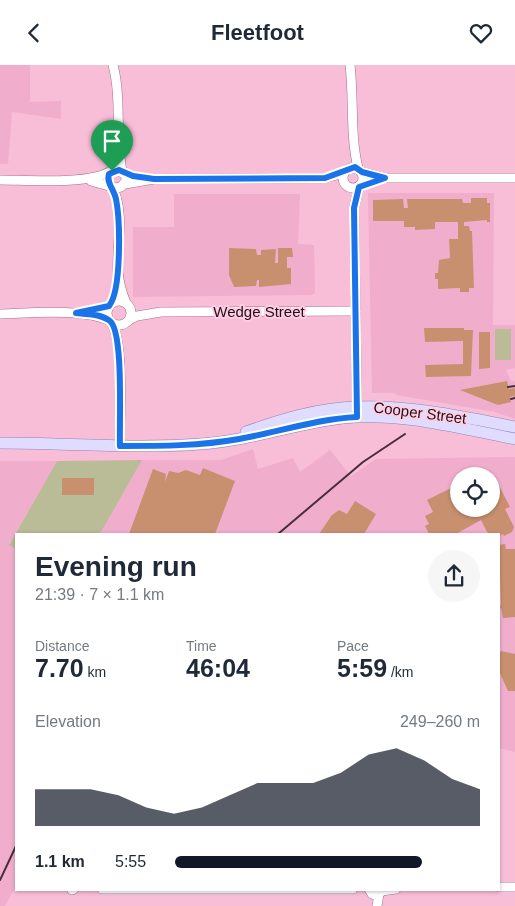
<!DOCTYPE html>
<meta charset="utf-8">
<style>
:root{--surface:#fff;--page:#f6f6f7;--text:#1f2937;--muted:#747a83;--accent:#111827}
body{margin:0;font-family:Helvetica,sans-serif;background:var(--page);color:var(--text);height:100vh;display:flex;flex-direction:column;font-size:19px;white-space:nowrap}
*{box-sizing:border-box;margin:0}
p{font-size:16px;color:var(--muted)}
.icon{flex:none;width:28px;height:28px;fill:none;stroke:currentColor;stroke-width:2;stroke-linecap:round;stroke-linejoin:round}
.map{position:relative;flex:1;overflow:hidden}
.sheet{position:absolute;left:15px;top:468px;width:485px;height:358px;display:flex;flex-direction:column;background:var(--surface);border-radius:0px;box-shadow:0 1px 4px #0004}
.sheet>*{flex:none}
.buttons{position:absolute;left:450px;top:402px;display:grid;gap:10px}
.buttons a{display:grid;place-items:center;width:50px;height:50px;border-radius:50%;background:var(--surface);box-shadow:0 1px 4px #0004;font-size:25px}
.pin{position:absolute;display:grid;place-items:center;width:42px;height:42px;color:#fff;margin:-51px -21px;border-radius:50% 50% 50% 0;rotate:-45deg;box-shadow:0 0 5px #0007}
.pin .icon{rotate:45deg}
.round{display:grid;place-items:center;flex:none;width:52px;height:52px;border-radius:26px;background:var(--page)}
.summary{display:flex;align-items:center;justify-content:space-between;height:85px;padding:0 20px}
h1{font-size:28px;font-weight:700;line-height:38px}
.metrics{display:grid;grid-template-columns:repeat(3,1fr);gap:8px;height:85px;padding:5px 20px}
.metrics div{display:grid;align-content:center}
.metrics b{font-size:25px;font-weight:700}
.metrics small{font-size:14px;font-weight:400}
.metrics p{font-size:14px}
.chart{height:140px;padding:10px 20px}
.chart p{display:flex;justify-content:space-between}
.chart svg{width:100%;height:90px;margin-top:5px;fill:var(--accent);opacity:.7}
ul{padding:0 20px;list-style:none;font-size:16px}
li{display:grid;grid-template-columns:80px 60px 1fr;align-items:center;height:38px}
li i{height:12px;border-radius:6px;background:var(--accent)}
header{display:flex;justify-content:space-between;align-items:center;height:65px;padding:0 20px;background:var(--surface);font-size:22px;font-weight:700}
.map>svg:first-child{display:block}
</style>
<header><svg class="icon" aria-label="back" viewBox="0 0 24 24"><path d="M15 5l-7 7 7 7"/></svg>Fleetfoot<svg class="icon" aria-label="heart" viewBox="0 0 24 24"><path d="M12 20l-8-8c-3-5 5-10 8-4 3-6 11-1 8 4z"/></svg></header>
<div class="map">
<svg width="515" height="841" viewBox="0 0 515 841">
<rect width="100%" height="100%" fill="#f8bdd7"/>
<g fill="#f0aecc" fill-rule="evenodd">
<path d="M 0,0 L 30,0 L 30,37 L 61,36 L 61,54 L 12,47 L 8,99 L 0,99 Z"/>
<path d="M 368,128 L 494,128 L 493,260 L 515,260 L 515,303 L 506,305 L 511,316 L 515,316 L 515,354 L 495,347 L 396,330 L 395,328 L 372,328 Z"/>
<path d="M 174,129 L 300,129 L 298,179 L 314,180 L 315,228 L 311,230 L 133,232 L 133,162 L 174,162 Z"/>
<path d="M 253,384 L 258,404 L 293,393 L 300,407 L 330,385 L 351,411 L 376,394 L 515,392 L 515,687 L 499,683 L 499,469 L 100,469 L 142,395 L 221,395 ZM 459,411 L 491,411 L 491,444 L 459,444 Z"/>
<path d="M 0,396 L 57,396 L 9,479 L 16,484 L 16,821 L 5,841 L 0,841 Z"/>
</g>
<g fill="#babc97">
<rect x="495" y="264" width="16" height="31"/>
<path d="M 142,395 L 100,469 L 16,469 L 16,484 L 9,480 L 57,396 Z"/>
</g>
<g fill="#c99070">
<path d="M 471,133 L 487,133 L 487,138 L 490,138 L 490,157 L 487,157 L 487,155 L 464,157 L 464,161 L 469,161 L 470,166 L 472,166 L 474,223 L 469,223 L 469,227 L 460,227 L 460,223 L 438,224 L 438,214 L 435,214 L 435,208 L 438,208 L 439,195 L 450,193 L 449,174 L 458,174 L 458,157 L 435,157 L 435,164 L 415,165 L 415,162 L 404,162 L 404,156 L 373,156 L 373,135 L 403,134 L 404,143 L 408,143 L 407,134 L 462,134 L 463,138 L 471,138 Z"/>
<path d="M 229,183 L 256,184 L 257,190 L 261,190 L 261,185 L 276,184 L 275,198 L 278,198 L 278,183 L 292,183 L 293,192 L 287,192 L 287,203 L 291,203 L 291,219 L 259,222 L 259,215 L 257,215 L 256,221 L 234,222 L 229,210 Z"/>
<path d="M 424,263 L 464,263 L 464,265 L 473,265 L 471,311 L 426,312 L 425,300 L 463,299 L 463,276 L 425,277 Z"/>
<path d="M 479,267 L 490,267 L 490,303 L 479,304 Z"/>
<path d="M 507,316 L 509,324 L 515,323 L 515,331 L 510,332 L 511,337 L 498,340 L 460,325 Z"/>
<path d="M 203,403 L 235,416 L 215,469 L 129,469 L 153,404 L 166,409 L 165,417 L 169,406 L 178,408 L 186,405 L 200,410 Z"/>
<path d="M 494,411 L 510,442 L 505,444 L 514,462 L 512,467 L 504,471 L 503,469 L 499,471 L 499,469 L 490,469 L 487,467 L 481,455 L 456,469 L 429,469 L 425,461 L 429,459 L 425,451 L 433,447 L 427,435 L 459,419 L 459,444 L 491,444 L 491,412 Z"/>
<rect x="62" y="413" width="32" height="17"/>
<path d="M 355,436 L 376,449 L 364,469 L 319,469 L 332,450 L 339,445 L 347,449 Z"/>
<path d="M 505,479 L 506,484 L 515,484 L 515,552 L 503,553 L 501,543 L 499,544 L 501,539 L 499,480 Z"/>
<path d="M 501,586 L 515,589 L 515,626 L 508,626 L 499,606 L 499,587 Z"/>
</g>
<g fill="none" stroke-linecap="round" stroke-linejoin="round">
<defs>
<g id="minor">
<path d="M 113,0 C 122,34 115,71 122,106"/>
<path d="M 350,0 C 354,35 350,70 358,103"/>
<circle cx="353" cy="113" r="10"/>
<path d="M 362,107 L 385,113 L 515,113"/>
<path d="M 0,115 C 27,115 89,120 111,106"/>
<path d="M 91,116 L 116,123 L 121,122 L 126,116 L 126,110 L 117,105"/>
<path d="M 125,119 L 154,114 L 325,113 L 344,108"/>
<path d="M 111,121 C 126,145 116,181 118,207 C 119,218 122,228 126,238"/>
<circle cx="119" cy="248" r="12"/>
<path d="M 0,249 C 28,248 86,243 110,256"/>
<path d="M 129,255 L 137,251 L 161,247 L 356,246"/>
<path d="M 111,257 C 125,279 119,352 120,381"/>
<path d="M 357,342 L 354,143 L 359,122"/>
<path d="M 499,822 L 515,822"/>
<path d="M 102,824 L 353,824"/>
<path d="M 369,824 L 372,829 L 375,830 L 380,828 L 381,824"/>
<path d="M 72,825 L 74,824"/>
<path d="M 381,826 L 396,824"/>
<path d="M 377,841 L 379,829"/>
</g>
<g id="major">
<path d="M 246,367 C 282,354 318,343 357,342 C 409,340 464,352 515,362"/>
<path d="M 0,378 C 67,378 134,384 201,379 C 249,376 295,358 343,353 C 402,347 458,363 515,374"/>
</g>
</defs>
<use href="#minor" stroke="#a57088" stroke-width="10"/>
<use href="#major" stroke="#9185ae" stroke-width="12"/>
<use href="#minor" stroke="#fff" stroke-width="9"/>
<use href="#major" stroke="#e0dcff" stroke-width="11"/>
<g stroke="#492e3a" stroke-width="2">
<path d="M 508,322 L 515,321"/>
<path d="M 511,334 L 515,333"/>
<path d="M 278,469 L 363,397 L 405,369"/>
<path d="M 0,815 L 16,781"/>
</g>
</g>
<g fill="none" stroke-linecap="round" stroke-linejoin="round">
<defs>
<path id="route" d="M 355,102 L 362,107 L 385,113 L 359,122 L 354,143 L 357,352 C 316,354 279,367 239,374 C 200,381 160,381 120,381 C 119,359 124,268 110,256 C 101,249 87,249 76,248 L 109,241 C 122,225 120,154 116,134 C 114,124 106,118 109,109 L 119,105 L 133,111 L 154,114 L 325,113 Z"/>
</defs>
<use href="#route" stroke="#fff" stroke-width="10"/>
<use href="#route" stroke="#1a73e8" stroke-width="6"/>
</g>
<g text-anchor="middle" stroke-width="4" stroke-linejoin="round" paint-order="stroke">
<g font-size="15" fill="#230f18" stroke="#fecee3">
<text x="259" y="252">Wedge Street</text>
<text transform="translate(420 348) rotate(7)" y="5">Cooper Street</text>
</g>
</g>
</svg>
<div class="buttons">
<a><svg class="icon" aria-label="locate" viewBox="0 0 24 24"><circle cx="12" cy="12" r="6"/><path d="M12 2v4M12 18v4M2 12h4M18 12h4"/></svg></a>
</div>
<div class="pin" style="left:112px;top:106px;background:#1e9e55"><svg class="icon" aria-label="arrive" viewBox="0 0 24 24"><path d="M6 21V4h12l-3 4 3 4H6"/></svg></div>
<section class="sheet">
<div class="summary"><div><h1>Evening run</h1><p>21:39 · 7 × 1.1 km</p></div><a class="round"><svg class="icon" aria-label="share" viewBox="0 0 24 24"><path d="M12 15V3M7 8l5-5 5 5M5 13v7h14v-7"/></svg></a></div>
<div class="metrics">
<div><p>Distance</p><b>7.70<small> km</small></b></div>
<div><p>Time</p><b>46:04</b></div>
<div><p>Pace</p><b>5:59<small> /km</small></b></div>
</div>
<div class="chart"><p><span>Elevation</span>249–260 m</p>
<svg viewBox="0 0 160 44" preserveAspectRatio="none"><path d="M0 44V26L10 26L20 26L30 29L40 35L50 38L60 35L70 29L80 23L90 23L100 23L110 18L120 9L130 6L140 12L150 21L160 26V44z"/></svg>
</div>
<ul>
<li><b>1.1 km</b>5:55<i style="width:81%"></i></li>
</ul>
</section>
</div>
